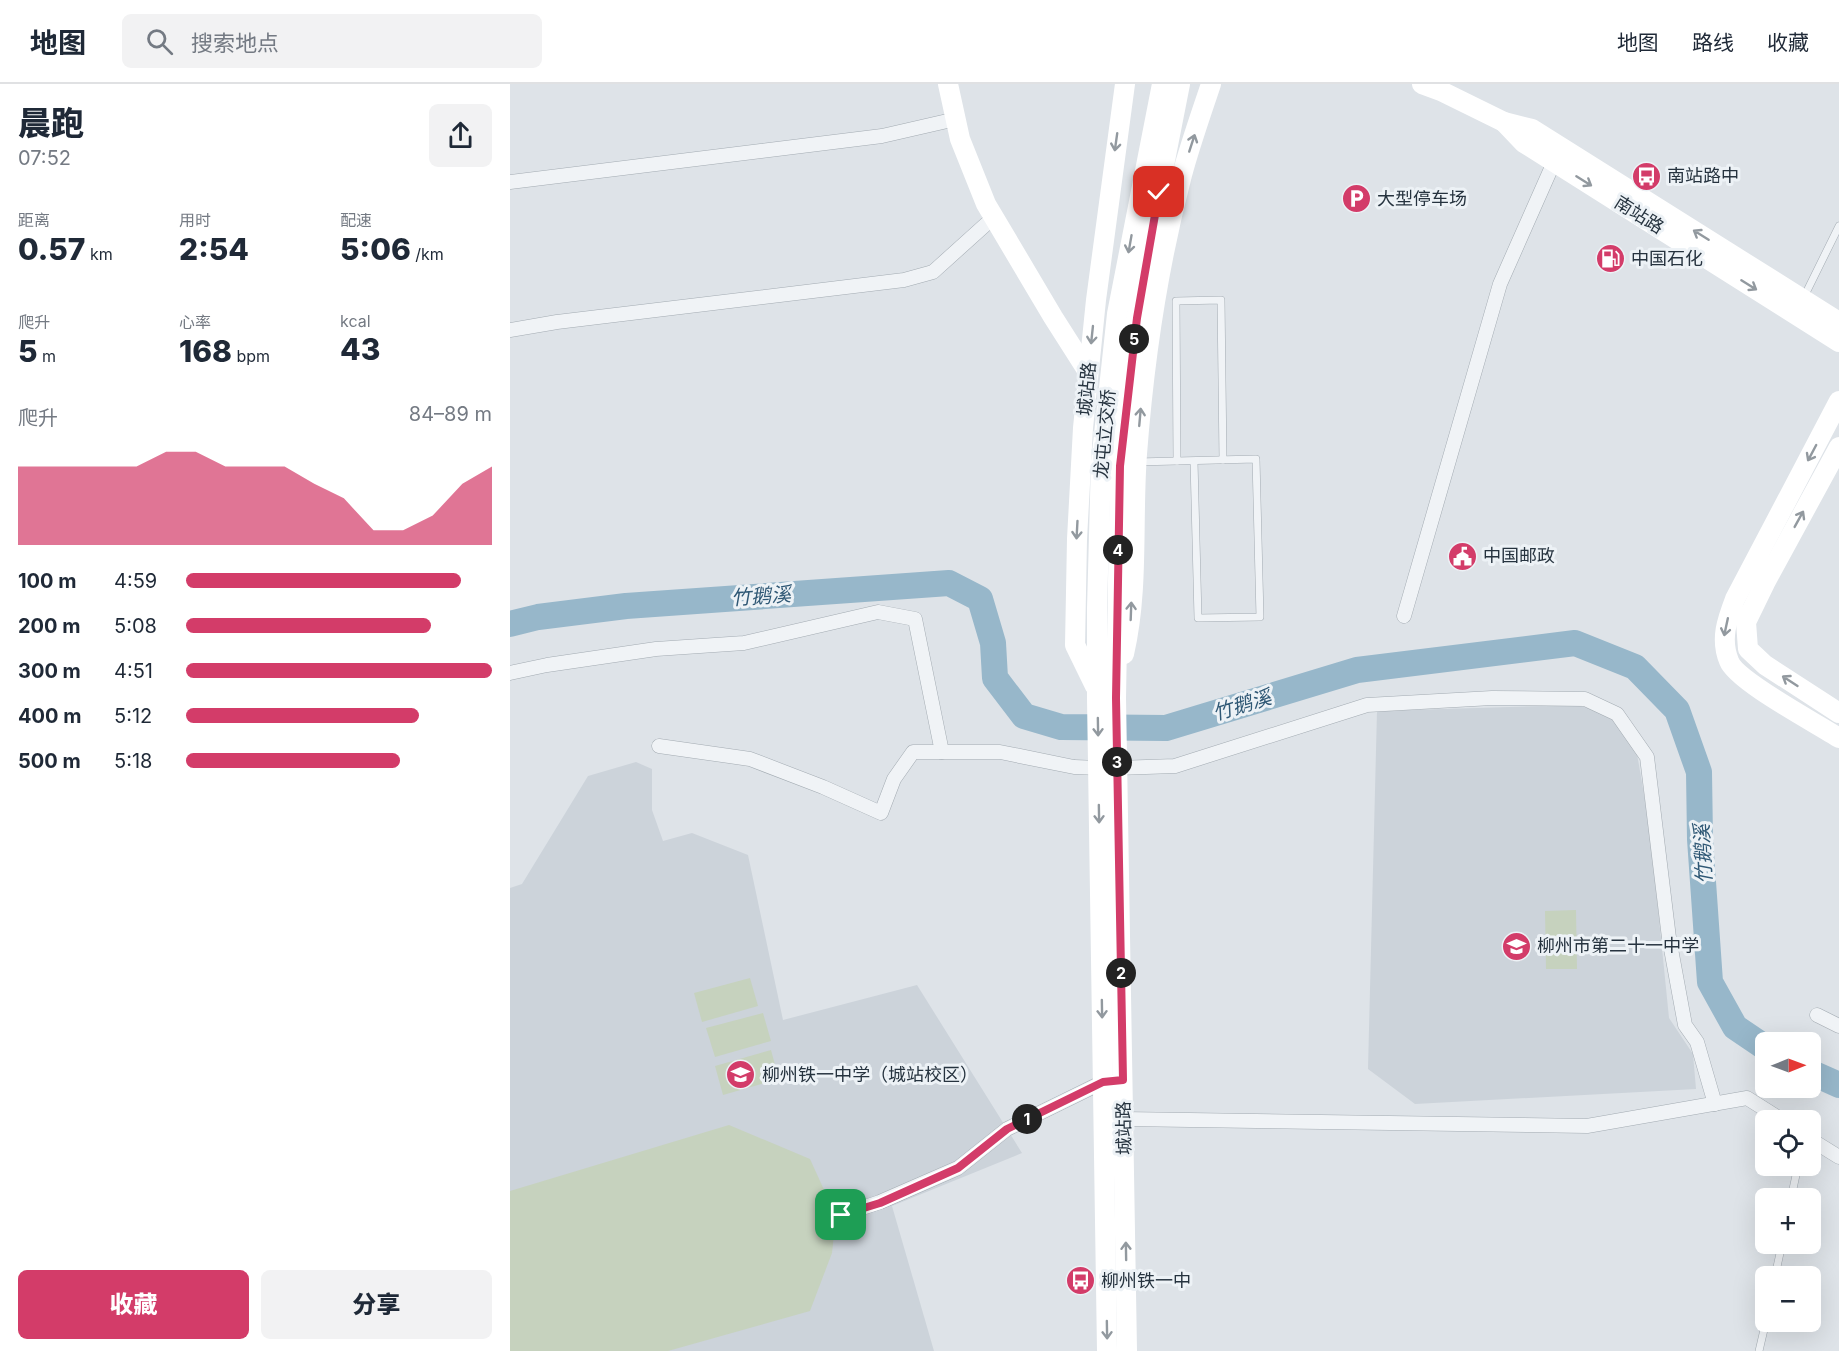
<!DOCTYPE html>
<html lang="zh">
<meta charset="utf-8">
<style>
:root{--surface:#fff;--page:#f2f2f3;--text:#1f2937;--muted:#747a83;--line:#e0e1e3;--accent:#d33c69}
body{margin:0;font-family:Inter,"Noto Sans SC",sans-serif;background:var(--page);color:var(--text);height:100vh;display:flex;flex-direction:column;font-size:22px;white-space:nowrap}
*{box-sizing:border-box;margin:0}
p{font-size:20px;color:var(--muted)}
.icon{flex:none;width:33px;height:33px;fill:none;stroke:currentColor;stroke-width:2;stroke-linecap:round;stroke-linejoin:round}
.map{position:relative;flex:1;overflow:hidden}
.side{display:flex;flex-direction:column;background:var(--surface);width:510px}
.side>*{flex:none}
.needle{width:39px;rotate:89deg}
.fabs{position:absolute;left:1245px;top:948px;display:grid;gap:12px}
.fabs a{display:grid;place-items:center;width:66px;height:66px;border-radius:9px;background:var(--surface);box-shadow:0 6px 24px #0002;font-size:30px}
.pin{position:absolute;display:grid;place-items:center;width:51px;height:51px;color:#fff;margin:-26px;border-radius:12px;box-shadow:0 3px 9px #0006}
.km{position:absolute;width:30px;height:30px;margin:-15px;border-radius:50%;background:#222;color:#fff;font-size:16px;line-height:30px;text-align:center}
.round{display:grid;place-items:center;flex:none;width:63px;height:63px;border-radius:9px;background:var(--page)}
.headline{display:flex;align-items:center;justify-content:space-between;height:102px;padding:0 18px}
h1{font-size:33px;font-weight:800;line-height:45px}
.figures{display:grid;grid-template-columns:repeat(3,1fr);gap:9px;height:102px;padding:6px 18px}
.figures div{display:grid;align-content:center}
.figures b{font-size:30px;font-weight:800}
.figures small{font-size:16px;font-weight:400}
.figures p{font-size:16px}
.chart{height:168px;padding:12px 18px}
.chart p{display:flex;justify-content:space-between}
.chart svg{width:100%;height:108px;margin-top:6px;fill:var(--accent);opacity:.7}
.cta{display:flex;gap:12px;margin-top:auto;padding:12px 18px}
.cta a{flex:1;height:69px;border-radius:9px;background:var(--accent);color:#fff;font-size:24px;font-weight:800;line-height:69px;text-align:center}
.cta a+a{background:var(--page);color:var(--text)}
ul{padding:0 18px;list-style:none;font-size:20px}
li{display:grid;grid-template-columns:96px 72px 1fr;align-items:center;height:45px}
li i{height:15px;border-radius:8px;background:var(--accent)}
header{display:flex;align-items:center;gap:36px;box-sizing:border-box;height:84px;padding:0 30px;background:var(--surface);border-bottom:2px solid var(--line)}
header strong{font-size:28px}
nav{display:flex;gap:33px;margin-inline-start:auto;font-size:21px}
.search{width:420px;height:54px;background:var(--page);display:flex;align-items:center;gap:15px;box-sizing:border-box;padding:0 21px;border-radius:9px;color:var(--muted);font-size:22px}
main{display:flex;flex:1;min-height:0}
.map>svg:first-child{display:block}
</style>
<header>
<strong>地图</strong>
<div class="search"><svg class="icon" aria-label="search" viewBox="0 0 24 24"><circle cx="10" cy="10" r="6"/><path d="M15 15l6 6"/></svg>搜索地点</div>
<nav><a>地图</a><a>路线</a><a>收藏</a></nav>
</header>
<main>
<section class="side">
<div class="headline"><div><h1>晨跑</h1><p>07:52</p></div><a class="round"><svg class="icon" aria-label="share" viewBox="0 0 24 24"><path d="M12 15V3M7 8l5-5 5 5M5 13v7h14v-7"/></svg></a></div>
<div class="figures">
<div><p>距离</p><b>0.57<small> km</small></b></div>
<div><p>用时</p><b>2:54</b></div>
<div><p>配速</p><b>5:06<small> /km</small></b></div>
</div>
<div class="figures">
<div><p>爬升</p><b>5<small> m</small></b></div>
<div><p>心率</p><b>168<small> bpm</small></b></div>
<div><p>kcal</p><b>43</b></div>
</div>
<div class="chart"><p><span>爬升</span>84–89 m</p>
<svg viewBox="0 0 160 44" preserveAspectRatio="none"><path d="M0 44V12L10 12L20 12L30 12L40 12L50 6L60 6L70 12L80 12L90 12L100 19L110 25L120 38L130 38L140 32L150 19L160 12V44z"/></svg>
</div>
<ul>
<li><b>100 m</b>4:59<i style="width:90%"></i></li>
<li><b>200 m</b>5:08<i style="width:80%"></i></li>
<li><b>300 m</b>4:51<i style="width:100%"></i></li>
<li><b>400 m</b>5:12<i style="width:76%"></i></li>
<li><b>500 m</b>5:18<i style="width:70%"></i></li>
</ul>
<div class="cta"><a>收藏</a><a>分享</a></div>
</section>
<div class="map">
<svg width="1329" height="1267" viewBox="0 0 1329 1267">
<rect width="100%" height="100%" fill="#dee3e8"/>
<g fill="#ccd3da">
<path d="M 1066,621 L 1097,629 L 1126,664 L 1140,745 L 1159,934 L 1183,970 L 1186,1005 L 905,1020 L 858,985 L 867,627 Z"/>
<path d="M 126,678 L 142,685 L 142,726 L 153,757 L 182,749 L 238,771 L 273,936 L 407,901 L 512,1069 L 382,1122 L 424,1267 L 0,1267 L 0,804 L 12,800 L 78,692 Z"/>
</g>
<g fill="#c6d2be">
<path d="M 1066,826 L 1067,885 L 1036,885 L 1035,827 Z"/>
<path d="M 240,894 L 248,922 L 192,938 L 184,909 Z"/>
<path d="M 253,929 L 261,957 L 205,973 L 196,944 Z"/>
<path d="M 261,966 L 269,995 L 213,1011 L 205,982 Z"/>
<path d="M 219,1041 L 300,1075 L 326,1132 L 322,1169 L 300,1227 L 158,1267 L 0,1267 L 0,1107 Z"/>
</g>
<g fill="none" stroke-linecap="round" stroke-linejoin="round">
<g stroke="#97b7ca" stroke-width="26">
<path d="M 0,540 L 28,533 L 116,522 L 439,499 L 470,515 L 483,559 L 485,594 L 514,632 L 551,643 L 656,644 L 847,586 L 1065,559 L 1125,583 L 1167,626 L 1189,688 L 1190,755 L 1200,898 L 1225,943 L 1256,964"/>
<path d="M 1300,988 L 1329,1001"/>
</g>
<defs>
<g id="lane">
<path d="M 1294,213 L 1329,142"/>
<path d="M 667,377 L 666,217 L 711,216 L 713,376"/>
<path d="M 627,378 L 746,375 L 750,533 L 688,534 L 684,377"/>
<path d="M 1281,1114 L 1288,1082"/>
<path d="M 1265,1192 L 1272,1160"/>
<path d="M 1249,1267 L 1256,1237"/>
</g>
<g id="street">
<path d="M 0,98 L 372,52 L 446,35"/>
<path d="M 0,246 L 47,238 L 394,196 L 423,188 L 484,133"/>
<path d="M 894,532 L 990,200 L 1044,78"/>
<path d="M 0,589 L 37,581 L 146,565 L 234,559 L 368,528 L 405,535 L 432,668 L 490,668 L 564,683 L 589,684"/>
<path d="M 149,662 L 240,675 L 313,703 L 371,729 L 384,695 L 403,668 L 432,668"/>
<path d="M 607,684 L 665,682 L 857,621 L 982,614 L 1075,615 L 1107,630 L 1137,673 L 1159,854 L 1175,941 L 1187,958 L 1205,1020"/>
<path d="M 1307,931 L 1329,942"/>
<path d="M 614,1035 L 1077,1042 L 1237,1014 L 1272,1036"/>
<path d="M 1300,1055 L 1329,1073"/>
<path d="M 331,1131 L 370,1118 L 448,1084 L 497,1045 L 593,998 L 599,997"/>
</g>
</defs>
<use href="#lane" stroke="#a3abb2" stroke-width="8"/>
<use href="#street" stroke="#a3abb2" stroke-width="15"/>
<use href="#lane" stroke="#f0f3f6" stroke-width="7"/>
<use href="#street" stroke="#f0f3f6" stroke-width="14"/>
<g stroke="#fff" stroke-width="20">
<path d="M 438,0 L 450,55 L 476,120 L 543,233 L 578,288"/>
<path d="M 912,0 L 931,7 L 994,38 L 1022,45 L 1329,238"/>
<path d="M 994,38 L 1014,59 L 1329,258"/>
<path d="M 1329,317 L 1225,515 C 1217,536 1210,555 1219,577 C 1226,597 1308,640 1329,654"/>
<path d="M 1329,363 L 1255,499 L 1236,538 L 1238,565 L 1255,581 L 1329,629"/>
<path d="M 614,570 C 629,505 622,437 627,370 C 634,277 648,182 672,91 C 680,61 691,30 701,0"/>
<path d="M 585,602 L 565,561 L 567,455 L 573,344 L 586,216 L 615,0"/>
<path d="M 597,1267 L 587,614 L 587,525 L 591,378 L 607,230 L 652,0"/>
<path d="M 617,1267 L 606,614 L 610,382 L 626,234 L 649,107 L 670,0"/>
</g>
</g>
<defs><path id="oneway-shaft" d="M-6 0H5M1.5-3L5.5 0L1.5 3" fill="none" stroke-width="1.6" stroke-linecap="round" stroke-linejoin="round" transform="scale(1.5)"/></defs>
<g stroke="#92999f">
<use href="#oneway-shaft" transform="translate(606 58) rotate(98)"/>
<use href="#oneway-shaft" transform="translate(682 59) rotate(-72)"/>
<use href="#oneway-shaft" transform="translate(1074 97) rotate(32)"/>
<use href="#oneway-shaft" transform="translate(1191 151) rotate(-148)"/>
<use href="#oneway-shaft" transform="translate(620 160) rotate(100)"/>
<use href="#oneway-shaft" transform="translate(1239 201) rotate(32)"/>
<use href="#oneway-shaft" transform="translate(582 251) rotate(96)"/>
<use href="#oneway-shaft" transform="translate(630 333) rotate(-85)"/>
<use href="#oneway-shaft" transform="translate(1302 369) rotate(118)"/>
<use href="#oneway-shaft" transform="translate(1289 435) rotate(-61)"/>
<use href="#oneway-shaft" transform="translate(567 446) rotate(93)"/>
<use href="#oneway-shaft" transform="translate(621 527) rotate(-88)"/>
<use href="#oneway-shaft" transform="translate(1216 543) rotate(102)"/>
<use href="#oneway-shaft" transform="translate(1280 597) rotate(-147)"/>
<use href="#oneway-shaft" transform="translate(588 643) rotate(89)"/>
<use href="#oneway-shaft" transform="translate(589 730) rotate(89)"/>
<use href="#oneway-shaft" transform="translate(592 925) rotate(89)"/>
<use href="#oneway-shaft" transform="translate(616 1167) rotate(-91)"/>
<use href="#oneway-shaft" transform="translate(597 1246) rotate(89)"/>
</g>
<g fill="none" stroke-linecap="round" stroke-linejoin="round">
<defs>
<path id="route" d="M 331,1131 L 370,1119 L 448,1084 L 497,1045 L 593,998 L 613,996 L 606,614 L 610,382 L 627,234 L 649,108"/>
</defs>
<use href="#route" stroke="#fff" stroke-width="12"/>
<use href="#route" stroke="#d33c69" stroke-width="8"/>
</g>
<defs>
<symbol id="bus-disc" viewBox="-11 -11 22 22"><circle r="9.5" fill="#d33c69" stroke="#edf2f6"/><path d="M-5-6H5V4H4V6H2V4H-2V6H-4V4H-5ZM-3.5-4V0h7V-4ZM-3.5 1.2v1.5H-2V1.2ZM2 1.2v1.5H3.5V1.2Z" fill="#fff"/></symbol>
<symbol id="parking-disc" viewBox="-11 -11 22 22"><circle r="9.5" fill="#d33c69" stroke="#edf2f6"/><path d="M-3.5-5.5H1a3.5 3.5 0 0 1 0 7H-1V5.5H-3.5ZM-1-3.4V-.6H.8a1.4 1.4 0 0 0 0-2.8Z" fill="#fff"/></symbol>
<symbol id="fuel-disc" viewBox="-11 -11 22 22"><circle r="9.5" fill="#d33c69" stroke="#edf2f6"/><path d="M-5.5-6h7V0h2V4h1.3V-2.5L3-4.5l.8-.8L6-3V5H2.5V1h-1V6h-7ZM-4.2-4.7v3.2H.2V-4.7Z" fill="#fff"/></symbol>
<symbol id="civic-disc" viewBox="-11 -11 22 22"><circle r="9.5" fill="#d33c69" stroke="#edf2f6"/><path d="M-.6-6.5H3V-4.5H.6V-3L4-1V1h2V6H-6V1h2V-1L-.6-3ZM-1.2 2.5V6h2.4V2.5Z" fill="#fff"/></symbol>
<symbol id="school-disc" viewBox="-11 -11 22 22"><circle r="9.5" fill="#d33c69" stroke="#edf2f6"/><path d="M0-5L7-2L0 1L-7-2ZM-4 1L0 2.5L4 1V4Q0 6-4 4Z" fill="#fff"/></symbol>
</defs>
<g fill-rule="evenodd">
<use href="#bus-disc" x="1120" y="76" width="33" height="33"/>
<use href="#parking-disc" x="830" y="98" width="33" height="33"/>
<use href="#fuel-disc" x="1084" y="158" width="33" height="33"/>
<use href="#civic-disc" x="936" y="456" width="33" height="33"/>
<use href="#school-disc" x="990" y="846" width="33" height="33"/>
<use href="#school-disc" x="214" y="974" width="33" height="33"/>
<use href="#bus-disc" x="554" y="1180" width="33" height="33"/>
</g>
<g text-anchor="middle" stroke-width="6" stroke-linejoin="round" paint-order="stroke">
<g font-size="18" fill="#26333f" stroke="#edf2f6" text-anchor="start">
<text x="1157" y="98">南站路中</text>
<text x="867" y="121">大型停车场</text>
<text x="1121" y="181">中国石化</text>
<text x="973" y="478">中国邮政</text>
<text x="1027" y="868">柳州市第二十一中学</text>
<text x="252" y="997">柳州铁一中学（城站校区）</text>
<text x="591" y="1203">柳州铁一中</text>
</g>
<g font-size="18" fill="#26333f" stroke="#edf2f6">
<text transform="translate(1129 131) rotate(32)" y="6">南站路</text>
<text transform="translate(577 305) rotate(-85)" y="6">城站路</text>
<text transform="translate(595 350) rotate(-85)" y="6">龙屯立交桥</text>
<text transform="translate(614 1044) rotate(-91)" y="6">城站路</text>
</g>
<g font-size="20" font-style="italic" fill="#2f5875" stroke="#edf2f6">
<text transform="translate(251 512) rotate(-4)" y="7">竹鹅溪</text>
<text transform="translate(732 621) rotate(-17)" y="7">竹鹅溪</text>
<text transform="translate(1193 770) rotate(-93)" y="7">竹鹅溪</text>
</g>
</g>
</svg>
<div class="fabs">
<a><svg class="needle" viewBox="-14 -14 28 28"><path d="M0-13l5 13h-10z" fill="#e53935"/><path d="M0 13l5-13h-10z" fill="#747a83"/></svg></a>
<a><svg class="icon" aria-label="locate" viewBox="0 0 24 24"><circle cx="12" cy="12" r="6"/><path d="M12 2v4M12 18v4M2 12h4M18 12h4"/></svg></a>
<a>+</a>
<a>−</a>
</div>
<div class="pin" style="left:331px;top:1131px;background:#1e9e55"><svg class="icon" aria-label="arrive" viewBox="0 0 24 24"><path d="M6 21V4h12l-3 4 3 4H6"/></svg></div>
<div class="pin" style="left:649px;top:108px;background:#d93025"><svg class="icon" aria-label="check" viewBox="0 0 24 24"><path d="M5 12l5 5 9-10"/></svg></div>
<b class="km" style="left:517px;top:1035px">1</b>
<b class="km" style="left:611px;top:889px">2</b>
<b class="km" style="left:607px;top:678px">3</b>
<b class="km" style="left:608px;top:466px">4</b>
<b class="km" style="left:624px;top:255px">5</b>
</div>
</main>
